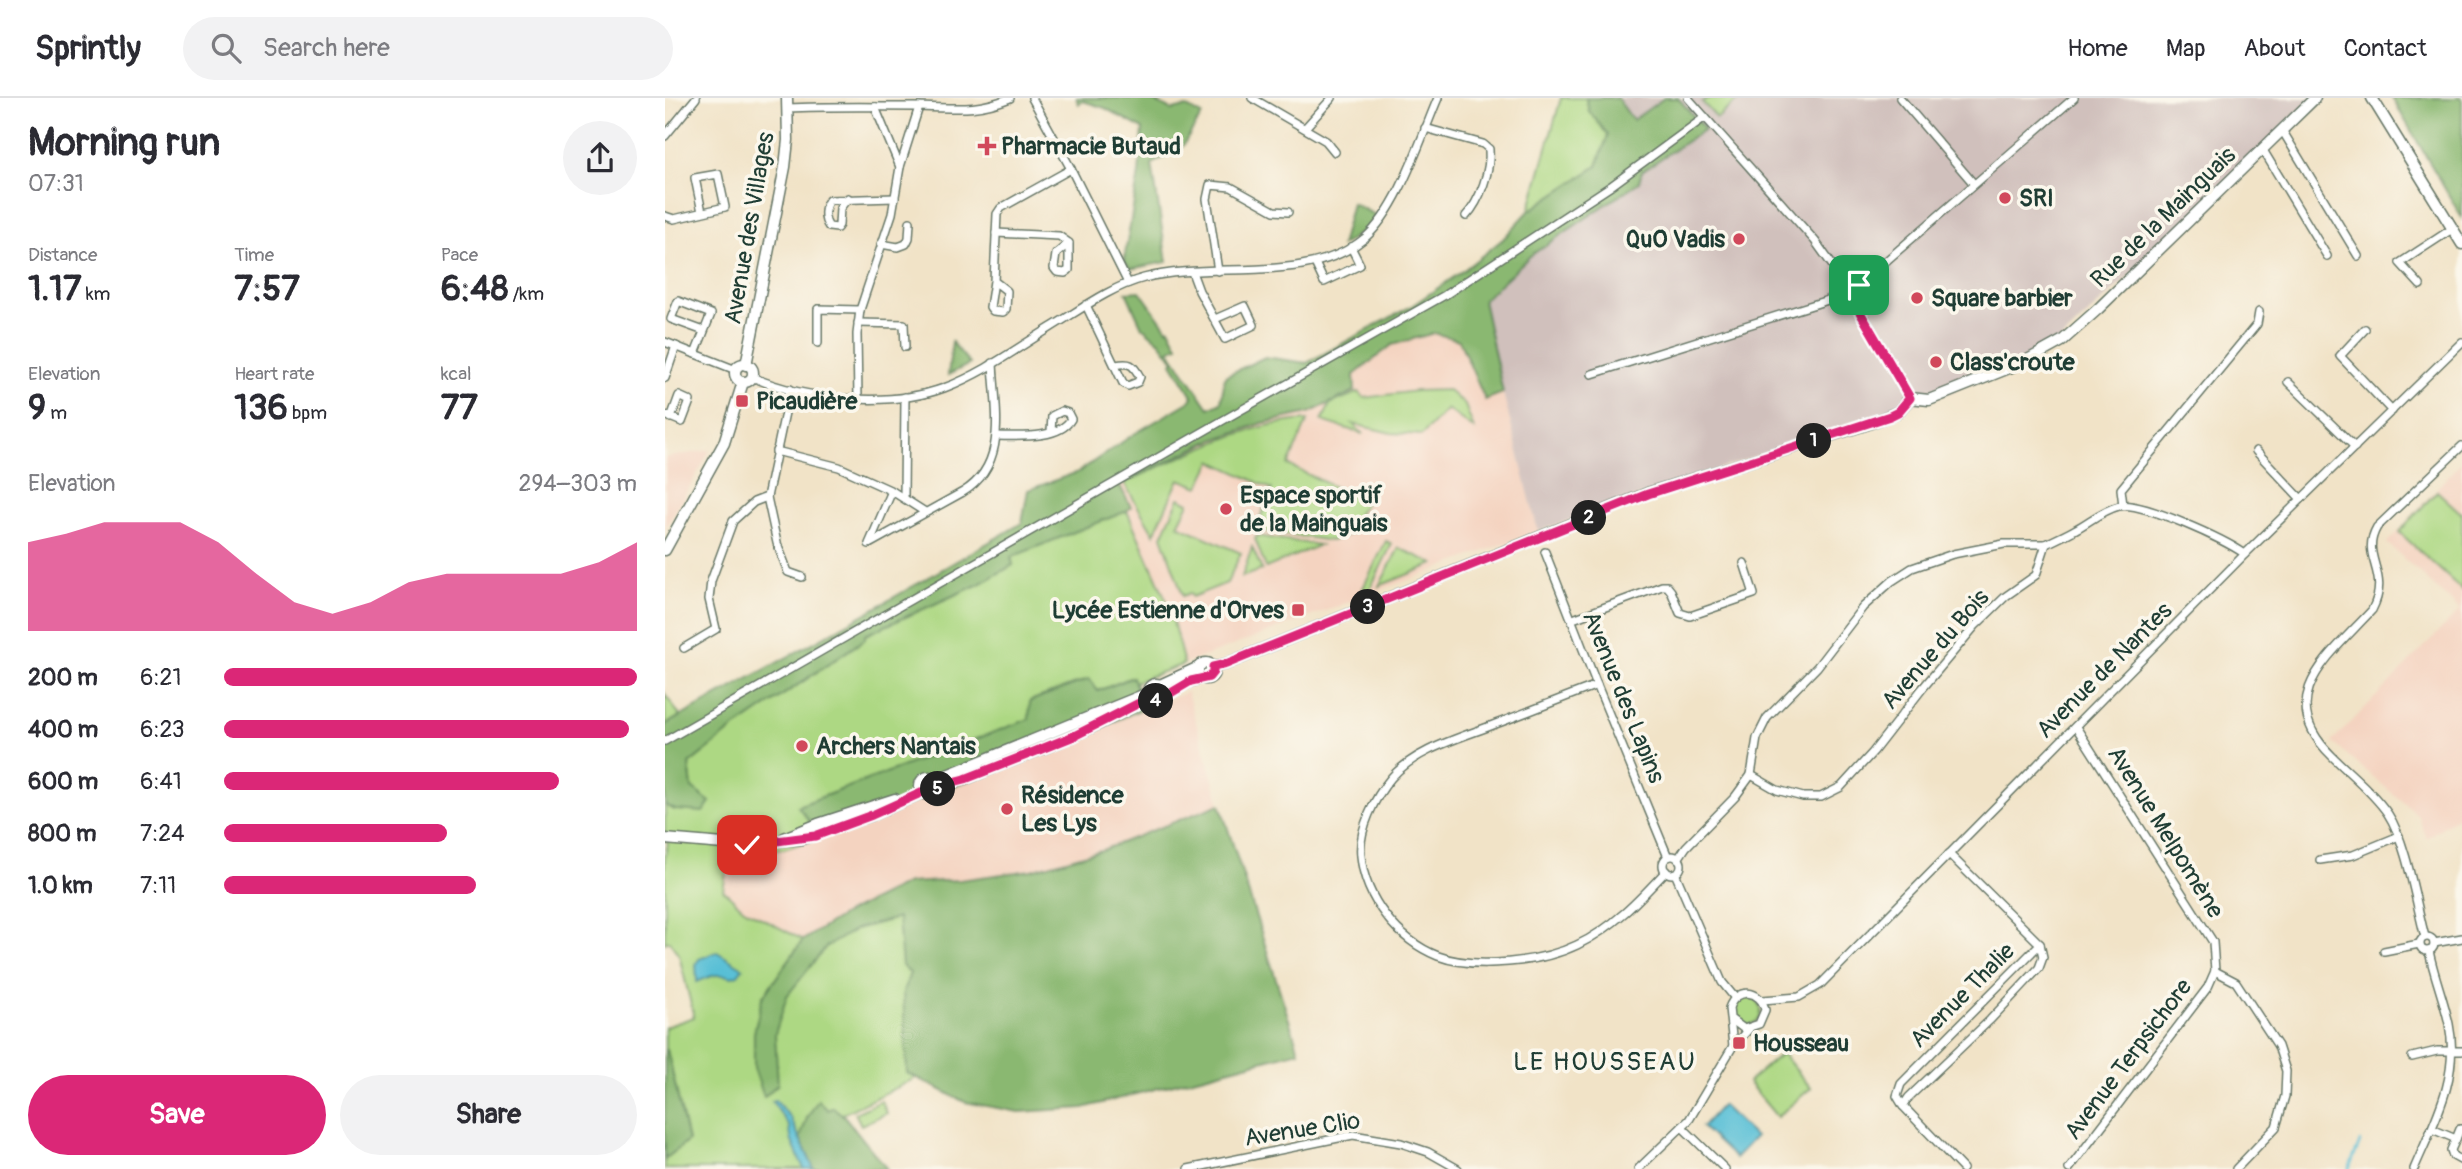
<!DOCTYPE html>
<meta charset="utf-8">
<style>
:root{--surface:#fff;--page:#f2f2f3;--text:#2b2b33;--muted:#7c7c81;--line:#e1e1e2;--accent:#db2777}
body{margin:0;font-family:Pangolin,sans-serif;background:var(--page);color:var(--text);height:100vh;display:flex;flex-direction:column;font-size:26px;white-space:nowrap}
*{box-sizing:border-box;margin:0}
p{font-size:23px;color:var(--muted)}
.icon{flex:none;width:38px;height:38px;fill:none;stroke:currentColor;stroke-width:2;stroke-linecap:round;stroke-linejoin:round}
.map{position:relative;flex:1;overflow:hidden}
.drawer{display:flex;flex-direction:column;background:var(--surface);width:665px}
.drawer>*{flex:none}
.pin{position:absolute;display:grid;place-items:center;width:60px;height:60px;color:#fff;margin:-30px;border-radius:14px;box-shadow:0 4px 10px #0006}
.km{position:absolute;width:35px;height:35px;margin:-18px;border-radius:50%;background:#222;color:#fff;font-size:19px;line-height:35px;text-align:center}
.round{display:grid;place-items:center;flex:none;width:74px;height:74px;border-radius:37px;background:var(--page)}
.overview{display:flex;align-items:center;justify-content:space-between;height:119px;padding:0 28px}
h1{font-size:38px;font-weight:700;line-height:52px}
.figures{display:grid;grid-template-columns:repeat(3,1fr);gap:10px;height:119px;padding:7px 28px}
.figures div{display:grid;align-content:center}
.figures b{font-size:35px;font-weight:700}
.figures small{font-size:19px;font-weight:400}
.figures p{font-size:19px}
.chart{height:196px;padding:14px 28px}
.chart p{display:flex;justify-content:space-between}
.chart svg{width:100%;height:126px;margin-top:7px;fill:var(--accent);opacity:.7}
.primary-button{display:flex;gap:14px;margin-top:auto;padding:14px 28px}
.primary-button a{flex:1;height:80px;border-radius:42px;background:var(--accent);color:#fff;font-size:28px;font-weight:700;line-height:80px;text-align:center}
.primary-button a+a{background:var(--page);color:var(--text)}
ul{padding:0 28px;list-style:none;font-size:23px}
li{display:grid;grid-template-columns:112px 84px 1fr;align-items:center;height:52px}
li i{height:18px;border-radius:9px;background:var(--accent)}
header{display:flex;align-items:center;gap:42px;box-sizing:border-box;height:98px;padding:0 35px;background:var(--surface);border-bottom:2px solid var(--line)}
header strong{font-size:33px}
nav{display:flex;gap:38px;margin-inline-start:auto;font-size:24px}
.search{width:490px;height:63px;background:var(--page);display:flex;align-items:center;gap:18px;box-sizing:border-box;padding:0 24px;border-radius:38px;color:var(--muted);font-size:26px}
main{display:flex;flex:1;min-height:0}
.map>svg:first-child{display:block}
</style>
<header>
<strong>Sprintly</strong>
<div class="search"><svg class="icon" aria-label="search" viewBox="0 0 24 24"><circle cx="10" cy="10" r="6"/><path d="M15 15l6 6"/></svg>Search here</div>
<nav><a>Home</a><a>Map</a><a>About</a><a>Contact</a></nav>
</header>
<main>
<section class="drawer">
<div class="overview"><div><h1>Morning run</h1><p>07:31</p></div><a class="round"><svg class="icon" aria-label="share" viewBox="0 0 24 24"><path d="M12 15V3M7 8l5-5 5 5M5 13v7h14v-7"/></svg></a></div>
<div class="figures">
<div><p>Distance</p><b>1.17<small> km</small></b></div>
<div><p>Time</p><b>7:57</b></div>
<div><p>Pace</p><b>6:48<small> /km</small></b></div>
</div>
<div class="figures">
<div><p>Elevation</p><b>9<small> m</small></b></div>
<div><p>Heart rate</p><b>136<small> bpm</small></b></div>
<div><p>kcal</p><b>77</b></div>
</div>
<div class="chart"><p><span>Elevation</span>294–303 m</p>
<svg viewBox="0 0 160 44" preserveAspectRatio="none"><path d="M0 44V13L10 10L20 6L30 6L40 6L50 13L60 24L70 34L80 38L90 34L100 27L110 24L120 24L130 24L140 24L150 20L160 13V44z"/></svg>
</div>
<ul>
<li><b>200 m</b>6:21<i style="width:100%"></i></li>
<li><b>400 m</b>6:23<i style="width:98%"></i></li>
<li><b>600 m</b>6:41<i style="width:81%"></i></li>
<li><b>800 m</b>7:24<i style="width:54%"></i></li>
<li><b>1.0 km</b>7:11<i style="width:61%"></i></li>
</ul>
<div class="primary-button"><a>Save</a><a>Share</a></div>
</section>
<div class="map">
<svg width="1797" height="1071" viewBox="0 0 1797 1071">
<rect width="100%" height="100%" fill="#fbf7ec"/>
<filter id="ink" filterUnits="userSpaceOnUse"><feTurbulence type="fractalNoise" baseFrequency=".0143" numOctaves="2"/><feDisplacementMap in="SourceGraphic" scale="14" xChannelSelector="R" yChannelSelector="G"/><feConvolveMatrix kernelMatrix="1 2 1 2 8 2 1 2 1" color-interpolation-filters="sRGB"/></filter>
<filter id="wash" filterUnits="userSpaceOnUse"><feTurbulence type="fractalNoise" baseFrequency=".00686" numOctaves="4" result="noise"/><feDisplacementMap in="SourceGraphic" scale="28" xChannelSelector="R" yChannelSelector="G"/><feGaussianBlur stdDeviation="1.57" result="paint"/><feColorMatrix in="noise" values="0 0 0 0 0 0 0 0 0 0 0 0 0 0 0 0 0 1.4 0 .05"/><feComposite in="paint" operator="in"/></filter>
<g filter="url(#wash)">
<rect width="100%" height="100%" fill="#f1e3c7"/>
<g fill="#f4d3c0">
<path d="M 769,235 L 794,242 L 820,301 L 838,295 L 873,433 L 519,566 L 504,508 L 462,413 L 466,409 L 454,387 L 545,343 L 598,325 L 644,315 L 727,247 Z"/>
<path d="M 45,352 L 36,369 L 0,431 L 0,360 Z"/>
<path d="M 1797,363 L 1797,716 L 1761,740 L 1753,717 L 1667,644 L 1795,512 L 1722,445 Z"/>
<path d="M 522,594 L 555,706 L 440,751 L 366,772 L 295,782 L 243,785 L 180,816 L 138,842 L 79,811 L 58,792 L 65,755 L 119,751 L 191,726 Z"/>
</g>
<g fill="#d0c0bc">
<path d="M 952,0 L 999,0 L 968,22 Z"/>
<path d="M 1013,0 L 1043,0 L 1038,4 L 1052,20 L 1076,0 L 1652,0 L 1382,255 L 1274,299 L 1222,313 L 873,433 L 838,295 L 818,202 L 865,158 L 973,85 L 977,73 L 1040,31 Z"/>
</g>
<g fill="#add883" stroke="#668a5c" stroke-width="2">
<path d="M 896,0 L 921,0 L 924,13 L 943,37 L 932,68 L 864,113 Z"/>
<path d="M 1043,0 L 1075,0 L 1052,20 L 1037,4 Z"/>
<path d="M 783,292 L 800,307 L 809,331 L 782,311 L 757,337 L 726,335 L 688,326 L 698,336 L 657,323 L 665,306 L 694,294 L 699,300 L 751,293 Z"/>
<path d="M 643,322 L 623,367 L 701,404 L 692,417 L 706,428 L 666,443 L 590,432 L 607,391 L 547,363 L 534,389 L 514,381 L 489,436 L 459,385 C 518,359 578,325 643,322 Z"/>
<path d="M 1772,393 L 1797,416 L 1797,492 L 1734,434 Z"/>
<path d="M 514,400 L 524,405 L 513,427 L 576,455 L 562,485 L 527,499 L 525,495 L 518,498 L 497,438 Z"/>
<path d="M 462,413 L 504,508 L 519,566 L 470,584 L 467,579 L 433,593 L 424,581 L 365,603 L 365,621 L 133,708 L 156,739 L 119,751 L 65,755 L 58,792 L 79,811 L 138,842 L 97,900 L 143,854 L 246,798 L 253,979 L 173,1018 L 215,1071 L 0,1071 L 0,1061 L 23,1043 L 2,952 L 0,952 L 0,929 L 29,919 L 14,857 L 4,843 L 0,845 L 0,757 L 3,745 L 0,741 L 0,707 L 10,712 L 27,690 L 24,666 L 64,634 L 63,631 L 74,627 L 199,542 L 200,537 L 312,487 L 348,467 L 346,459 Z"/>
<path d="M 592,438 L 655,447 L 601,470 L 590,441 Z"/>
<path d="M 721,443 L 727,446 L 705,491 L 696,494 Z"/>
<path d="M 587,449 L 597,472 L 577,479 Z"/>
<path d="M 734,450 L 769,466 L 714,488 Z"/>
<path d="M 0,596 L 15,618 L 0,627 Z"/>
<circle cx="1082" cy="913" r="14"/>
<path d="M 1117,955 L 1146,990 L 1112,1019 L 1083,984 Z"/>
<path d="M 216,1003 L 222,1015 L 196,1027 L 190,1015 Z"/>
</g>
<g fill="#8ab871" stroke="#547a52" stroke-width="2">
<path d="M 411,0 L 483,0 L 506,12 L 522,9 L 537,17 L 517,49 L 487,66 L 502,164 L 465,171 L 459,162 L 474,75 L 478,31 L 440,10 L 418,3 L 414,6 Z"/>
<path d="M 921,0 L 952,0 L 968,22 L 999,0 L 1013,0 L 1040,31 L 977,73 L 974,84 L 865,158 L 818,202 L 838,295 L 820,302 L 794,242 L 769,235 L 727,247 L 689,277 L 690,293 L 644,315 L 598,325 L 545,343 L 454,386 L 466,409 L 462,413 L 346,459 L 348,467 L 312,487 L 200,537 L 200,541 L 68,631 L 24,666 L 27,690 L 45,704 L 38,714 L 10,712 L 0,707 L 0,627 L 212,509 L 357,425 L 363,392 L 413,374 L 469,336 L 525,303 L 528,299 L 507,265 L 509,263 L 495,244 L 477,229 L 461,194 L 475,193 L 502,231 L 504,230 L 513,248 L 504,252 L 544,310 L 556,304 L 560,278 L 600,259 L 642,265 L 745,209 L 795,175 L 838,141 L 864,113 L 932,68 L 943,37 L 924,13 Z"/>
<path d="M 1727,0 L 1797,0 L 1797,120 Z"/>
<path d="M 687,105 L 712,118 L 698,133 L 676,148 Z"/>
<path d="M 287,244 L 305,266 L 283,277 Z"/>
<path d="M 468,579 L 479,610 L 410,641 L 191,726 L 156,739 L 133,708 L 364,621 L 365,603 L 424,581 L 433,593 Z"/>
<path d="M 555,706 L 634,953 L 418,1010 L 354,1014 L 300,1004 L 242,975 L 238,894 L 245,875 L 237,868 L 233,820 L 191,831 L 161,849 L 122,898 L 110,936 L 113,986 L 99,999 L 89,970 L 89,935 L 97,900 L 138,842 L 180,816 L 243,785 L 295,782 L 366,772 L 440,751 Z"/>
<path d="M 0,952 L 2,952 L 23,1043 L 0,1061 Z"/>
<path d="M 153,1002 L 163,1012 L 168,1009 L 180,1019 L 222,1071 L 149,1071 L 135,1040 L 142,1020 Z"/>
</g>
<g fill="#59bfd6" stroke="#3c7e85" stroke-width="2">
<path d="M 52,854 L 78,870 L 73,877 L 67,879 C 52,874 45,878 32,884 L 31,866 L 34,861 Z"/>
<path d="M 110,1002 L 125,1019 L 149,1071 L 139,1071 L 127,1044 L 124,1028 L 107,1003 Z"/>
<path d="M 1057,1007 L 1090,1039 L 1070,1060 L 1037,1029 Z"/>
</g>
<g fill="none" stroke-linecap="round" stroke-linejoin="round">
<path stroke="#59bfd6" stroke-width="2.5" d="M 1684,1071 L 1695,1044"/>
</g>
</g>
<g filter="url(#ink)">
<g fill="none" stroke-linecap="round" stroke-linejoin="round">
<defs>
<g id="minor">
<path d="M 367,0 L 406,71 L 463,185"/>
<path d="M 587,0 L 661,43 L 670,54"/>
<path d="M 1023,0 L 1150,143 L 1178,182"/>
<path d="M 1235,0 L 1309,86"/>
<path d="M 210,9 L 235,69 L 254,9"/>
<path d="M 123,10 C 165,8 207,9 249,9 C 287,9 308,15 345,0"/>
<path d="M 640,30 L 667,0"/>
<path d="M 760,30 L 818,46 L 824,51 C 826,72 815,103 801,118"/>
<path d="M 1617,32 L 1693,158"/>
<path d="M 0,38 L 31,0"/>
<path d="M 1598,52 L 1662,158"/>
<path d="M 183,100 L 175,110 L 174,127 L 172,130 L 164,129 C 158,121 159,109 164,102 L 230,100"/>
<path d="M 0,118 L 9,121 L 60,109 L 53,76 L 30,80 L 37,114"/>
<path d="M 331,135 L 394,138 L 404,145 L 404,172 L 400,175 L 392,174 L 389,170 L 391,156 L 404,145"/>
<path d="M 216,146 L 233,149 L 241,146 L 244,140 L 245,124"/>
<path d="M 650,165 L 659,184 L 695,167 L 686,149"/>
<path d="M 553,173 L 542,101 L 545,87 L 566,89 L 609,113 L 623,114"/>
<path d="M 527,174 L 534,193 L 560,241 L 589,227 L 580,208 L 550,221"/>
<circle cx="1185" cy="190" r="10"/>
<path d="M 329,183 L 325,209 L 328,213 L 338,214 L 341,211 L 342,193 L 329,183 L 332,116 L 336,110 L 406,71"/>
<path d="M 1193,184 L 1206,176 L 1409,0"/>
<path d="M 1755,187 L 1735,165 L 1787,131"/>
<path d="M 1188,199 L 1245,300"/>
<path d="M 421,207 L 458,285 L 463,288 L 473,284 L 475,279 C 468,266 465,264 451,267"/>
<path d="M 193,225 L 239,226 L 240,249"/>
<path d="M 1700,231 L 1675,258 L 1727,313"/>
<path d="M 0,244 L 71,272"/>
<path d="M 153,245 L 153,211 L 195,212"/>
<path d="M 30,256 L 46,216 L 13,203 L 6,221 L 39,233"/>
<path d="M 927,276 L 1163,202 L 1176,194"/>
<path d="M 87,279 C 140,302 224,310 279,290 C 317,276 351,251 385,230 C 415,212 445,189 479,180 C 547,162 643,188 700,140 C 734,110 755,42 773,0"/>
<path d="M 0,280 L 11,248"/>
<path d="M 1623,284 L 1690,349"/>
<path d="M 193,301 L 192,236 L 195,212 L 227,116 L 235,69"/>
<path d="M 0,317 L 17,324 L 25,303 L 14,298 L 6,320"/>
<path d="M 331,338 C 351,338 394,342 406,321 L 403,315 L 397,313 L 387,318 L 386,333"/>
<path d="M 111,353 L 174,369 L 227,393"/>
<path d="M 1591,353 L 1636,401"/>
<path d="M 102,399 L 112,445 L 123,474 L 137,479"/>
<path d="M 239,399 L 240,299"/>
<path d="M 1458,407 L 1456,391 L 1592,226 L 1594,214"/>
<path d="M 260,414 L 227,393 L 204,446 L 298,394 C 344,366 330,311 328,265"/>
<path d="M 880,454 L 932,587 L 1003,759"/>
<path d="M 908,521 L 997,488 L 1002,488 L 1006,493 L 1015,515 L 1025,518 L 1089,496 L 1079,465"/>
<path d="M 19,550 L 51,531 L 44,501 L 46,483 L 68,423 L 89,404 L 102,399 L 125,291"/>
<path d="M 932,587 C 897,600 863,614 828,627 C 794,640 750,652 726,680 C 710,699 693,732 696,758 C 700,801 733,842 773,858 C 810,872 877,864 912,847 C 948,830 974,802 1001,773"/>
<path d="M 1411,629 L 1548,844 L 1550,873 L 1571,884 L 1613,948 L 1621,973 L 1620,998 L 1611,1029 L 1571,1071"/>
<path d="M 0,643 L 562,320 L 780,197 L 946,88 L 1040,19"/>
<path d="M 1086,677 L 1092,640 L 1102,620 L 1152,569 L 1198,509 L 1227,483 L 1247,470 L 1288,456 L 1339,446 L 1381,446"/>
<path d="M 267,697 L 271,703"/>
<path d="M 1284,756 L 1375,846 L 1236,986 L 1232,998 L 1238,1008 L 1298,1071"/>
<circle cx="1007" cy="767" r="9"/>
<path d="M 1013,761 L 1021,749 L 1070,699 L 1086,677 L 1112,692 L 1138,699 L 1156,699 L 1176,689 L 1208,654 L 1257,591 L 1310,528 L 1341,498 L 1371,477 L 1381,446 C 1391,441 1401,437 1411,431 C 1426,423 1436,413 1454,408 C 1477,403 1560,442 1580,456"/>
<path d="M 1655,762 L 1688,757 L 1734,738"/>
<path d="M 1010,775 L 1057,884 L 1070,900"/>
<circle cx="1762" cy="846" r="7"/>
<path d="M 1760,839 C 1751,805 1741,743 1723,716 C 1708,694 1685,676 1667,658 C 1606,599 1666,557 1707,512 C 1727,474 1694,460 1712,429 L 1797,348"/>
<path d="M 1769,845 L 1797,840"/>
<path d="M 1719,853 L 1754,846"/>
<path d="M 1097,902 L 1134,899 L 1155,887 L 1580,456 L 1797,244"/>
<path d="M 1067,922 L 1079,931 L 1094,926 L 1100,912 C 1096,891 1071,889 1064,910 L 1068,948"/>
<path d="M 1747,959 L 1772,953 L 1797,953"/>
<path d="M 1238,1008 L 1244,999 L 1325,922 L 1374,870 L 1378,859 L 1375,846"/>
<path d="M 1017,1029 L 1060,1071"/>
<path d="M 1767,1031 L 1791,1041 L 1786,1052 L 1788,1058 L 1797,1063"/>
<path d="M 1791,1041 L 1795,1031 L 1797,1031"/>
<path d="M 523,1071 L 688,1037 L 736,1045 L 763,1054 L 793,1071"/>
<path d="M 973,1071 L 1024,1022 L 1068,948 L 1084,931"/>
<path d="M 1404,1071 L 1543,889 L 1550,873"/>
<path d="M 1749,1071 C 1769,1024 1795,980 1784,926 C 1779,902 1769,878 1764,853"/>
</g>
<g id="tertiary">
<path d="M 1707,0 L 1797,146"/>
<circle cx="79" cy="275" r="9"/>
<path d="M 81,267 L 120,69 L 123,42 L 122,0"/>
<path d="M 0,452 L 59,345 L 78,284"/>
<circle cx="541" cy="573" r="8"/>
<path d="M 548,569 L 561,566 L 983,395 L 1203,326 L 1233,314 L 1245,300 L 1264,302 L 1359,264 L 1397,243 L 1433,211 L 1650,0"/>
<circle cx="491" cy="594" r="8"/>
<path d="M 495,587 L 534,569"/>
<path d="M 499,597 L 526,583 L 537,580"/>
<circle cx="264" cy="688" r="9"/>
<path d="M 270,682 L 483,595"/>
<path d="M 273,688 C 295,685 315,675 335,667 C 384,649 431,629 476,604 L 487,602"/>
<path d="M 119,740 L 153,726 L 230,701"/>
<path d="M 0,741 L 70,747 L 136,741 L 207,717 L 258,694"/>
</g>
</defs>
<use href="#minor" stroke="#687767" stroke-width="10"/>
<use href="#tertiary" stroke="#687767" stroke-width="13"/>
<use href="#minor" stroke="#fff" stroke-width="7"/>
<use href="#tertiary" stroke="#fff" stroke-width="10"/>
</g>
</g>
<g fill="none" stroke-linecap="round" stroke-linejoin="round" filter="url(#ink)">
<defs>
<path id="route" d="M 82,747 L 150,738 L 207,717 L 258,694 L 267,696 L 273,688 L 300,681 L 364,656 L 409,638 L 476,604 L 494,602 L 526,583 L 544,579 L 548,574 L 548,569 L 561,566 L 983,396 L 1225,318 L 1233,314 L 1245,300 L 1196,216 L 1188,199 L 1193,195 L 1194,187"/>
</defs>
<use href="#route" stroke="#fff" stroke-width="14"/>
<use href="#route" stroke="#db2777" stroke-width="9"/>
</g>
<g fill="#d1495b" stroke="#fbf7ec" stroke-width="2.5">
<path d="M318.5 37.5h7v7h7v7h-7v7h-7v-7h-7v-7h7z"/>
<circle cx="1340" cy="100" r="7"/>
<circle cx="1074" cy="141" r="7"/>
<circle cx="1252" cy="200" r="7"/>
<circle cx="1271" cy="264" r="7"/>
<rect x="70" y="296" width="14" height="14" rx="3.5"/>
<circle cx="561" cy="411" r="7"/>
<rect x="626" y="505" width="14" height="14" rx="3.5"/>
<circle cx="137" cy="648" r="7"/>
<circle cx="342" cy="711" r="7"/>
<rect x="1067" y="938" width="14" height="14" rx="3.5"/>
</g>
<g text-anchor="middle" stroke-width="7" stroke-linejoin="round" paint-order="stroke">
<g font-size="24" font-weight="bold" fill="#1f3d34" stroke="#fbf7ec" text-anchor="start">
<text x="336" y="56">Pharmacie Butaud</text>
<text x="1354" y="108">SRI</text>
<text x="1060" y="149" text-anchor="end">QuO Vadis</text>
<text x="1266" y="208">Square barbier</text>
<text x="1285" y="272">Class'croute</text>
<text x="91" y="311">Picaudière</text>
<text x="575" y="405">Espace sportif<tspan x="575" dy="28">de la Mainguais</tspan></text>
<text x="619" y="520" text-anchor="end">Lycée Estienne d'Orves</text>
<text x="151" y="656">Archers Nantais</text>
<text x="356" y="705">Résidence<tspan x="356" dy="28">Les Lys</tspan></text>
<text x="1088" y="953">Housseau</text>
</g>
<g font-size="24" fill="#1f3d34" stroke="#fbf7ec">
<text transform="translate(1498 119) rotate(-44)" y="8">Rue de la Mainguais</text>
<text transform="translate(84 130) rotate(-80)" y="8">Avenue des Villages</text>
<text transform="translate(1270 551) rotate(-49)" y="8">Avenue du Bois</text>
<text transform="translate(1439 572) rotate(-45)" y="8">Avenue de Nantes</text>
<text transform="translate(959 599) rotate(68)" y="8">Avenue des Lapins</text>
<text transform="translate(1501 734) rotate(58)" y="8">Avenue Melpomène</text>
<text transform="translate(1297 897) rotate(-45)" y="8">Avenue Thalie</text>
<text transform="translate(1463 961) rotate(-53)" y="8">Avenue Terpsichore</text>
<text transform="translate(637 1031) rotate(-9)" y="8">Avenue Clio</text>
</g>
<g font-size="26" letter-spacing="2" fill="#1f3d34" stroke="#fbf7ec">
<text x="940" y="972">LE HOUSSEAU</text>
</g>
</g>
</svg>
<div class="pin" style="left:1194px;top:187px;background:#1e9e55"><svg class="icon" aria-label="arrive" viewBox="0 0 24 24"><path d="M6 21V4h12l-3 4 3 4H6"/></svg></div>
<div class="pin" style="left:82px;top:747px;background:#d93025"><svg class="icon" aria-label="check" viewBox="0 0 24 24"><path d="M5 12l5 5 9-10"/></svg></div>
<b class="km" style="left:1149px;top:343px">1</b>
<b class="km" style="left:924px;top:420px">2</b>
<b class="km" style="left:703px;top:509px">3</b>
<b class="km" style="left:491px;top:603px">4</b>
<b class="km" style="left:273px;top:691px">5</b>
</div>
</main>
